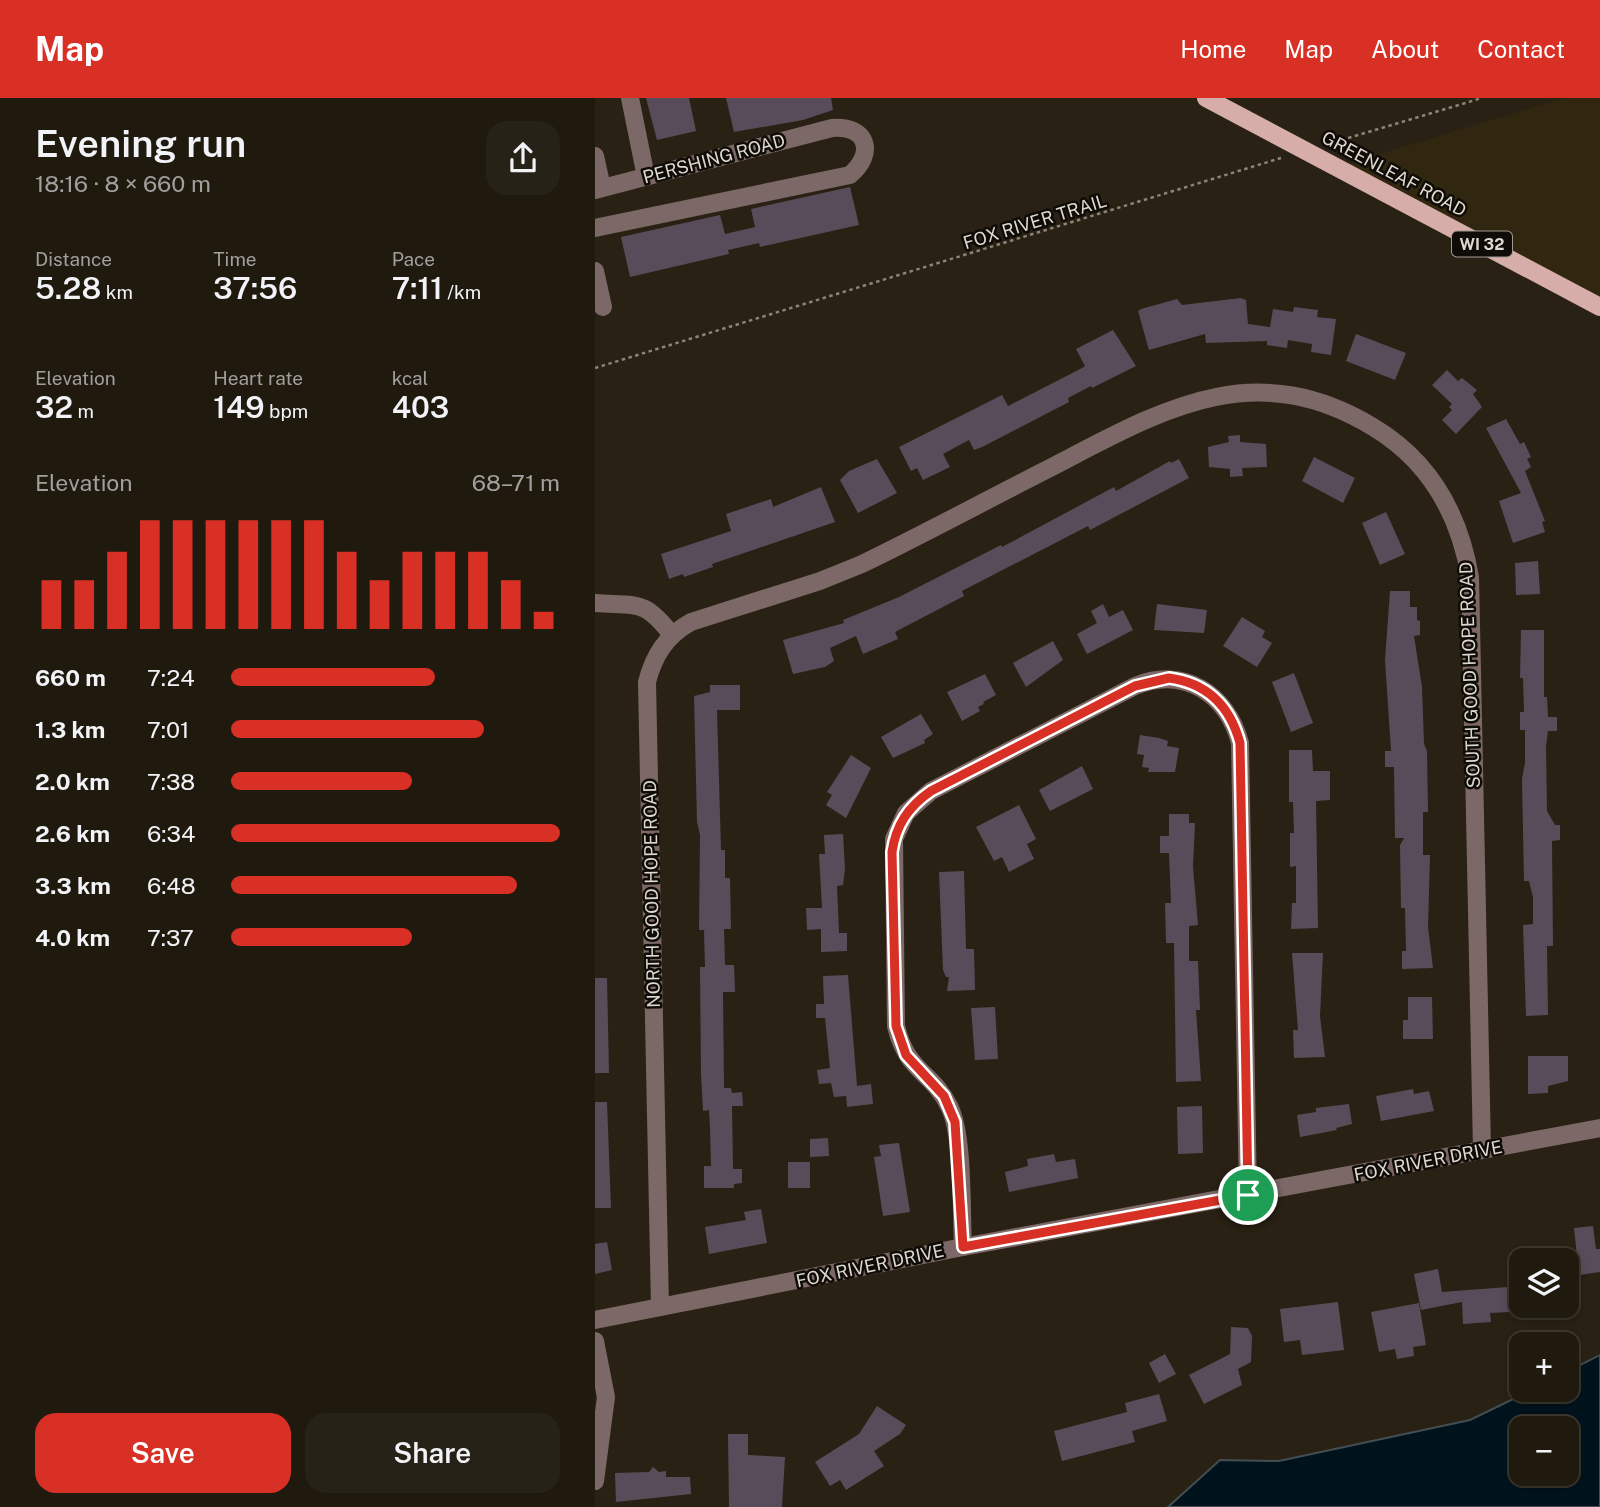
<!DOCTYPE html>
<meta charset="utf-8">
<style>
:root{--surface:#1f190e;--page:#272217;--text:#f1f3f6;--muted:#a1a09e;--line:#3c382e;--accent:#d93025}
body{margin:0;font-family:"Public Sans",sans-serif;background:var(--page);color:var(--text);height:100vh;display:flex;flex-direction:column;font-size:26px;white-space:nowrap}
*{box-sizing:border-box;margin:0}
p{font-size:23px;color:var(--muted)}
.icon{flex:none;width:38px;height:38px;fill:none;stroke:currentColor;stroke-width:2;stroke-linecap:round;stroke-linejoin:round}
.map{position:relative;flex:1;overflow:hidden}
.drawer{display:flex;flex-direction:column;background:var(--surface);width:595px}
.drawer>*{flex:none}
.fabs{position:absolute;left:914px;top:1150px;display:grid;gap:14px}
.fabs a{display:grid;place-items:center;width:70px;height:70px;border-radius:14px;background:var(--surface);box-shadow:0 4px 10px #0003,0 0 0 2px var(--line);font-size:35px}
.pin{position:absolute;display:grid;place-items:center;width:60px;height:60px;color:#fff;margin:-30px;border:4px solid #fff;border-radius:50%;box-shadow:0 2px 7px #0007}
.round{display:grid;place-items:center;flex:none;width:74px;height:74px;border-radius:21px;background:var(--page)}
.headline{display:flex;align-items:center;justify-content:space-between;height:119px;padding:0 35px}
h1{font-size:38px;font-weight:600;line-height:52px}
.metrics{display:grid;grid-template-columns:repeat(3,1fr);gap:10px;height:119px;padding:7px 35px}
.metrics div{display:grid;align-content:center}
.metrics b{font-size:30px;font-weight:600}
.metrics small{font-size:19px;font-weight:400}
.metrics p{font-size:19px}
.chart{height:196px;padding:14px 35px}
.chart p{display:flex;justify-content:space-between}
.chart svg{width:100%;height:126px;margin-top:7px;stroke:var(--accent);stroke-width:6}
.button{display:flex;gap:14px;margin-top:auto;padding:14px 35px}
.button a{flex:1;height:80px;border-radius:21px;background:var(--accent);color:#fff;font-size:28px;font-weight:600;line-height:80px;text-align:center}
.button a+a{background:var(--page);color:var(--text)}
ul{padding:0 35px;list-style:none;font-size:23px}
li{display:grid;grid-template-columns:112px 84px 1fr;align-items:center;height:52px}
li i{height:18px;border-radius:9px;background:var(--accent)}
header{display:flex;align-items:center;gap:42px;box-sizing:border-box;height:98px;padding:0 35px;background:var(--accent);color:#fff}
header strong{font-size:33px}
nav{display:flex;gap:38px;margin-inline-start:auto;font-size:24px}
main{display:flex;flex:1;min-height:0}
.map>svg:first-child{display:block}
</style>
<header>
<strong>Map</strong>
<nav><a>Home</a><a>Map</a><a>About</a><a>Contact</a></nav>
</header>
<main>
<section class="drawer">
<div class="headline"><div><h1>Evening run</h1><p>18:16 · 8 × 660 m</p></div><a class="round"><svg class="icon" aria-label="share" viewBox="0 0 24 24"><path d="M12 15V3M7 8l5-5 5 5M5 13v7h14v-7"/></svg></a></div>
<div class="metrics">
<div><p>Distance</p><b>5.28<small> km</small></b></div>
<div><p>Time</p><b>37:56</b></div>
<div><p>Pace</p><b>7:11<small> /km</small></b></div>
</div>
<div class="metrics">
<div><p>Elevation</p><b>32<small> m</small></b></div>
<div><p>Heart rate</p><b>149<small> bpm</small></b></div>
<div><p>kcal</p><b>403</b></div>
</div>
<div class="chart"><p><span>Elevation</span>68–71 m</p>
<svg viewBox="0 0 160 44" preserveAspectRatio="none"><path d="M5 44V27M15 44V27M25 44V17M35 44V6M45 44V6M55 44V6M65 44V6M75 44V6M85 44V6M95 44V17M105 44V27M115 44V17M125 44V17M135 44V17M145 44V27M155 44V38"/></svg>
</div>
<ul>
<li><b>660 m</b>7:24<i style="width:62%"></i></li>
<li><b>1.3 km</b>7:01<i style="width:77%"></i></li>
<li><b>2.0 km</b>7:38<i style="width:55%"></i></li>
<li><b>2.6 km</b>6:34<i style="width:100%"></i></li>
<li><b>3.3 km</b>6:48<i style="width:87%"></i></li>
<li><b>4.0 km</b>7:37<i style="width:55%"></i></li>
</ul>
<div class="button"><a>Save</a><a>Share</a></div>
</section>
<div class="map">
<svg width="1005" height="1409" viewBox="0 0 1005 1409">
<rect width="100%" height="100%" fill="#292113"/>
<path fill="#312610" d="M 969,0 L 1005,0 L 1005,209 L 742,69 Z"/>
<path fill="#00131d" stroke="#434e53" stroke-width="2" fill-rule="evenodd" d="M 1005,1257 L 1005,1409 L 573,1409 L 625,1362 L 684,1363 L 875,1322 L 937,1292 L 971,1292 L 971,1274 ZM 926,1330 L 971,1330 L 971,1376 L 926,1376 Z"/>
<g fill="#594c5a">
<path d="M 51,0 L 94,0 L 101,33 L 62,42 Z"/>
<path d="M 131,0 L 236,0 L 238,12 L 208,22 L 139,34 Z"/>
<path d="M 255,89 L 264,127 L 165,149 L 164,145 L 133,152 L 134,156 L 35,179 L 26,139 L 125,117 L 130,136 L 160,129 L 156,111 Z"/>
<path d="M 646,200 L 651,202 L 653,226 L 675,229 L 678,211 L 698,214 L 699,209 L 723,212 L 722,219 L 741,221 L 736,257 L 716,254 L 717,246 L 693,242 L 692,250 L 672,247 L 672,243 L 611,245 L 610,236 L 554,252 L 543,213 L 546,211 L 582,201 L 587,207 Z"/>
<path d="M 518,232 L 541,268 L 497,290 L 496,288 L 473,300 L 474,304 L 387,349 L 379,352 L 374,342 L 348,356 L 355,369 L 328,382 L 322,370 L 316,373 L 304,349 L 407,297 L 413,308 L 487,270 L 490,268 L 481,251 Z"/>
<path d="M 761,236 L 811,255 L 800,282 L 751,263 Z"/>
<path d="M 852,272 L 863,283 L 867,280 L 882,292 L 878,296 L 887,309 L 861,336 L 847,322 L 857,312 L 854,309 L 857,306 L 837,287 Z"/>
<path d="M 911,321 L 925,346 L 929,344 L 936,359 L 932,361 L 936,369 L 930,373 L 950,423 L 947,424 L 950,434 L 918,445 L 904,403 L 926,395 L 891,330 Z"/>
<path d="M 645,337 L 645,344 L 671,346 L 672,369 L 647,370 L 648,378 L 635,379 L 635,371 L 614,369 L 613,349 L 634,344 L 633,338 Z"/>
<path d="M 719,359 L 760,380 L 748,405 L 707,383 Z"/>
<path d="M 282,361 L 302,395 L 263,415 L 245,382 L 254,373 Z"/>
<path d="M 584,361 L 594,380 L 495,432 L 493,428 L 367,493 L 369,498 L 300,534 L 303,541 L 268,556 L 261,538 L 235,550 L 239,563 L 230,569 L 198,576 L 188,542 L 249,525 L 248,522 L 304,499 L 406,447 L 407,449 L 519,389 L 521,393 L 575,363 L 576,365 Z"/>
<path d="M 226,389 L 240,424 L 117,466 L 118,469 L 89,479 L 88,476 L 74,481 L 66,456 L 136,433 L 131,416 L 176,401 L 178,409 Z"/>
<path d="M 791,414 L 810,456 L 785,467 L 767,425 Z"/>
<path d="M 943,463 L 945,496 L 921,497 L 920,465 Z"/>
<path d="M 795,493 L 815,493 L 815,509 L 822,509 L 822,522 L 825,523 L 825,537 L 819,538 L 827,589 L 829,646 L 832,653 L 833,714 L 828,714 L 828,757 L 835,757 L 833,829 L 838,870 L 807,871 L 807,853 L 811,853 L 810,810 L 806,810 L 805,747 L 809,740 L 800,740 L 799,669 L 790,669 L 790,653 L 796,653 L 790,562 Z"/>
<path d="M 508,506 L 514,519 L 528,512 L 538,532 L 492,556 L 482,536 L 502,525 L 496,513 Z"/>
<path d="M 562,506 L 612,512 L 609,535 L 559,532 Z"/>
<path d="M 647,519 L 670,533 L 667,539 L 677,545 L 662,569 L 628,548 Z"/>
<path d="M 926,532 L 949,532 L 949,599 L 952,599 L 953,619 L 962,619 L 962,633 L 953,633 L 951,648 L 952,713 L 960,727 L 965,727 L 965,742 L 957,743 L 958,848 L 952,848 L 953,917 L 931,918 L 928,827 L 938,826 L 938,799 L 934,783 L 929,783 L 927,681 L 930,665 L 930,632 L 925,632 L 925,614 L 929,614 L 928,580 L 925,580 Z"/>
<path d="M 458,543 L 468,562 L 431,589 L 418,565 Z"/>
<path d="M 699,575 L 718,625 L 696,634 L 677,584 Z"/>
<path d="M 390,576 L 401,597 L 388,604 L 389,606 L 383,609 L 385,613 L 367,623 L 352,594 Z"/>
<path d="M 115,587 L 145,587 L 145,612 L 122,612 L 126,752 L 130,752 L 130,780 L 135,780 L 136,831 L 129,831 L 130,867 L 139,867 L 140,894 L 128,894 L 129,990 L 136,990 L 137,995 L 147,994 L 148,1008 L 137,1008 L 138,1071 L 147,1071 L 147,1085 L 139,1086 L 139,1090 L 109,1090 L 109,1068 L 116,1068 L 115,1031 L 114,1012 L 108,1013 L 106,976 L 105,869 L 110,869 L 109,832 L 104,832 L 105,737 L 102,724 L 99,598 L 115,594 Z"/>
<path d="M 326,616 L 338,636 L 329,642 L 330,645 L 298,660 L 286,639 Z"/>
<path d="M 545,637 L 564,640 L 573,643 L 572,648 L 584,650 L 580,674 L 553,674 L 554,670 L 547,669 L 549,657 L 542,656 Z"/>
<path d="M 694,652 L 717,652 L 718,673 L 735,673 L 735,702 L 721,703 L 723,830 L 696,831 L 697,805 L 701,805 L 701,768 L 695,769 L 695,735 L 699,735 L 698,704 L 694,704 Z"/>
<path d="M 256,657 L 276,670 L 251,720 L 231,707 L 237,697 L 232,694 Z"/>
<path d="M 487,668 L 498,691 L 455,713 L 444,692 Z"/>
<path d="M 424,707 L 441,741 L 432,746 L 439,761 L 414,774 L 407,759 L 399,763 L 381,729 Z"/>
<path d="M 574,716 L 594,716 L 594,725 L 600,725 L 598,769 L 603,827 L 594,828 L 594,863 L 603,863 L 605,912 L 601,912 L 606,983 L 581,984 L 579,845 L 571,845 L 570,805 L 576,805 L 574,755 L 565,755 L 565,738 L 574,738 Z"/>
<path d="M 248,736 L 250,771 L 248,787 L 242,788 L 244,835 L 252,835 L 252,853 L 226,854 L 226,831 L 212,832 L 211,810 L 227,810 L 224,756 L 230,756 L 229,737 Z"/>
<path d="M 369,773 L 371,851 L 379,851 L 380,892 L 352,893 L 354,879 L 351,879 L 348,872 L 344,774 Z"/>
<path d="M 697,855 L 728,855 L 725,918 L 730,959 L 699,960 L 698,932 L 703,932 Z"/>
<path d="M 253,877 L 262,988 L 276,986 L 278,1006 L 252,1009 L 251,998 L 239,999 L 236,985 L 224,986 L 222,972 L 235,970 L 230,920 L 221,920 L 221,906 L 229,906 L 228,878 Z"/>
<path d="M 0,880 L 12,880 L 14,975 L 0,975 Z"/>
<path d="M 813,899 L 837,899 L 838,941 L 808,941 L 808,922 L 813,922 Z"/>
<path d="M 400,909 L 403,961 L 380,962 L 376,910 Z"/>
<path d="M 933,958 L 973,958 L 973,983 L 953,988 L 953,995 L 933,996 Z"/>
<path d="M 818,991 L 819,996 L 834,993 L 839,1013 L 786,1023 L 781,998 Z"/>
<path d="M 0,1004 L 12,1004 L 16,1110 L 0,1110 Z"/>
<path d="M 754,1006 L 757,1026 L 741,1030 L 742,1032 L 705,1039 L 702,1017 L 721,1014 L 721,1010 Z"/>
<path d="M 607,1008 L 608,1055 L 583,1056 L 582,1009 Z"/>
<path d="M 233,1040 L 234,1058 L 215,1059 L 215,1041 Z"/>
<path d="M 304,1045 L 315,1114 L 288,1118 L 279,1059 L 286,1058 L 284,1047 Z"/>
<path d="M 459,1056 L 461,1064 L 480,1061 L 483,1080 L 414,1094 L 410,1074 L 433,1068 L 432,1061 Z"/>
<rect x="193" y="1064" width="22" height="26"/>
<path d="M 166,1111 L 172,1145 L 114,1156 L 110,1129 L 151,1122 L 149,1114 Z"/>
<path d="M 998,1128 L 1001,1151 L 1005,1151 L 1005,1174 L 984,1177 L 979,1130 Z"/>
<path d="M 12,1144 L 17,1172 L 0,1176 L 0,1146 Z"/>
<path d="M 843,1171 L 847,1194 L 913,1189 L 915,1214 L 895,1215 L 896,1224 L 868,1226 L 867,1204 L 826,1212 L 819,1176 Z"/>
<path d="M 743,1204 L 749,1252 L 707,1257 L 705,1242 L 689,1244 L 685,1211 Z"/>
<path d="M 824,1205 L 831,1247 L 818,1249 L 819,1258 L 802,1261 L 800,1251 L 784,1254 L 776,1214 Z"/>
<path d="M 636,1229 L 653,1230 L 657,1238 L 656,1264 L 643,1271 L 647,1287 L 609,1306 L 594,1277 L 635,1256 Z"/>
<path d="M 570,1256 L 581,1276 L 564,1285 L 554,1265 Z"/>
<path d="M 564,1296 L 572,1323 L 537,1333 L 540,1344 L 467,1363 L 459,1333 L 532,1314 L 530,1305 Z"/>
<path d="M 282,1308 L 311,1327 L 305,1336 L 279,1353 L 289,1368 L 251,1392 L 245,1382 L 235,1388 L 220,1364 L 264,1336 Z"/>
<path d="M 133,1336 L 153,1336 L 153,1357 L 190,1359 L 187,1409 L 134,1409 Z"/>
<path d="M 58,1369 L 64,1374 L 71,1373 L 71,1379 L 95,1379 L 96,1396 L 21,1404 L 20,1375 L 54,1374 Z"/>
</g>
<g fill="none" stroke-linecap="round" stroke-linejoin="round">
<g stroke="#8b8479" stroke-width="2.5" stroke-dasharray="3.5 3.5" stroke-linecap="butt">
<path d="M 733,46 L 887,0"/>
<path d="M 0,270 L 686,60"/>
</g>
<g stroke="#7c6866" stroke-width="18">
<path d="M 35,0 L 51,79"/>
<path d="M 0,58 L 7,90"/>
<path d="M 0,92 L 237,30 C 272,27 281,55 255,77 L 0,130"/>
<path d="M 0,173 L 8,209"/>
<path d="M 0,505 C 43,508 49,501 77,537"/>
<path d="M 368,1149 C 366,1114 369,1037 354,1008 C 337,973 312,975 301,928 L 299,741 L 311,715 L 336,693 L 540,588 C 588,568 632,595 645,645 L 653,1097"/>
<path d="M 65,1209 L 52,584 C 59,557 71,538 96,524 L 225,483 L 267,466 C 329,436 390,403 451,372 C 562,315 655,255 778,329 C 835,363 864,415 875,479 L 887,1052"/>
<path d="M 0,1222 L 368,1149 L 1005,1030"/>
<path d="M 0,1243 L 11,1299 L 0,1383"/>
</g>
<path stroke="#d7adaa" stroke-width="18" d="M 611,0 L 1005,209"/>
</g>
<g fill="none" stroke-linecap="round" stroke-linejoin="round">
<defs>
<path id="route" d="M 574,580 C 612,585 635,608 645,645 L 653,1097 L 368,1149 L 360,1024 L 349,998 L 311,957 L 301,928 L 297,754 C 301,727 313,709 336,693 L 540,588 Z"/>
</defs>
<use href="#route" stroke="#fff" stroke-width="14"/>
<use href="#route" stroke="#d93025" stroke-width="9"/>
</g>
<g text-anchor="middle" stroke-width="5" stroke-linejoin="round" paint-order="stroke">
<rect fill="#0f0b06" stroke="#a09b93" stroke-width="2" x="857" y="133.5" width="60" height="25" rx="5"/>
<g font-size="16" font-weight="bold" fill="#ded9d0">
<text x="887" y="152">WI 32</text>
</g>
<g font-size="18" fill="#ded9d0" stroke="#0f0b06">
<text transform="translate(119 61) rotate(-15)" y="6">PERSHING ROAD</text>
<text transform="translate(799 76) rotate(28)" y="6">GREENLEAF ROAD</text>
<text transform="translate(440 124) rotate(-17)" y="6">FOX RIVER TRAIL</text>
<text transform="translate(875 577) rotate(-92)" y="6">SOUTH GOOD HOPE ROAD</text>
<text transform="translate(57 796) rotate(-91)" y="6">NORTH GOOD HOPE ROAD</text>
<text transform="translate(833 1063) rotate(-11)" y="6">FOX RIVER DRIVE</text>
<text transform="translate(275 1168) rotate(-12)" y="6">FOX RIVER DRIVE</text>
</g>
</g>
</svg>
<div class="fabs">
<a><svg class="icon" aria-label="layers" viewBox="0 0 24 24"><path d="M12 4l9 5-9 5-9-5zM3 14l9 5 9-5"/></svg></a>
<a>+</a>
<a>−</a>
</div>
<div class="pin" style="left:653px;top:1097px;background:#1e9e55"><svg class="icon" aria-label="arrive" viewBox="0 0 24 24"><path d="M6 21V4h12l-3 4 3 4H6"/></svg></div>
</div>
</main>
